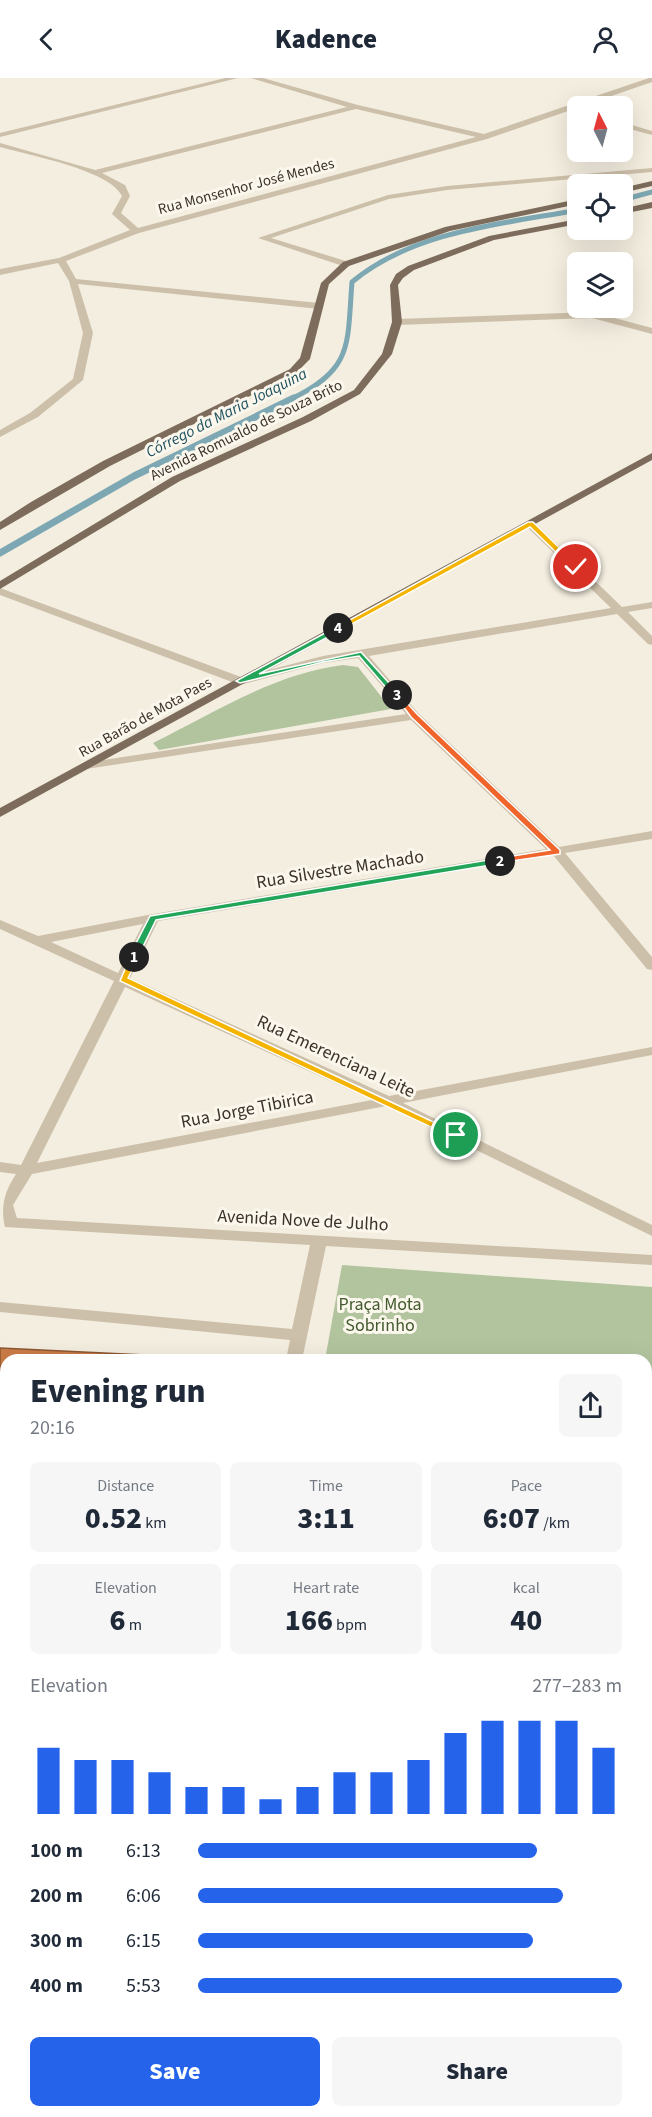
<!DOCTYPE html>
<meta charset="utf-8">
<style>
:root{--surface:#fff;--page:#f6f6f7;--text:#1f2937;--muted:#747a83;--accent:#2563eb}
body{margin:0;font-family:"Source Sans 3",sans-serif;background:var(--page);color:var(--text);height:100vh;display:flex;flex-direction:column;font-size:22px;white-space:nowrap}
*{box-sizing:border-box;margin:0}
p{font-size:20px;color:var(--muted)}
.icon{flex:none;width:33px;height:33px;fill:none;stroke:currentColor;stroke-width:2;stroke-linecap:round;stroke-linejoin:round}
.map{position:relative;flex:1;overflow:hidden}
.details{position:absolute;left:0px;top:1276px;width:652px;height:764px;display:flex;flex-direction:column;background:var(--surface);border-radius:18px 18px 0 0;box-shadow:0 6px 24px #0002}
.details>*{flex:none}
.needle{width:39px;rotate:354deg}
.controls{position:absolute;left:567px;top:18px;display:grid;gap:12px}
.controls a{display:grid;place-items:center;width:66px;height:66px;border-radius:9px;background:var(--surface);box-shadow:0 6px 24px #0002;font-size:30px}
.pin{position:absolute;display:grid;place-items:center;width:51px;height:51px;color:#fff;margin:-26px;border:3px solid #fff;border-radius:50%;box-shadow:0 2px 6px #0007}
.km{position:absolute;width:30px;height:30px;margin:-15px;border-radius:50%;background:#222;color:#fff;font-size:16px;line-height:30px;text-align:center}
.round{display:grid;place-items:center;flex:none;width:63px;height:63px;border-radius:9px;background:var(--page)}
.overview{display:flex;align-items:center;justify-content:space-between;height:102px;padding:0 30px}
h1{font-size:33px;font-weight:800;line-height:45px}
.metrics{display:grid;grid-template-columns:repeat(3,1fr);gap:9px;height:102px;padding:6px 30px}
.metrics div{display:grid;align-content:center;border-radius:9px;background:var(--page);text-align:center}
.metrics b{font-size:30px;font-weight:800}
.metrics small{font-size:16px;font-weight:400}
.metrics p{font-size:16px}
.chart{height:168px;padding:12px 30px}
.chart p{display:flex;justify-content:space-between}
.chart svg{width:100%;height:108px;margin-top:6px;stroke:var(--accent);stroke-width:6}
.cta{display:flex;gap:12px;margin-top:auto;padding:12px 30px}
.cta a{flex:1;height:69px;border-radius:9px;background:var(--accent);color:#fff;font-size:24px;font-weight:800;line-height:69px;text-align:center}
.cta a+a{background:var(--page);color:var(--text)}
ul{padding:0 30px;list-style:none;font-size:20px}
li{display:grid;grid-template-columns:96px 72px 1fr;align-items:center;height:45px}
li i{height:15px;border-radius:8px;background:var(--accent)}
header{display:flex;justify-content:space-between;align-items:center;height:78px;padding:0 30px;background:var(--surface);font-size:27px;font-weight:800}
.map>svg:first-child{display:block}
</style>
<header><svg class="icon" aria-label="back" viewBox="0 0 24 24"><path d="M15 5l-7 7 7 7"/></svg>Kadence<svg class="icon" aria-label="person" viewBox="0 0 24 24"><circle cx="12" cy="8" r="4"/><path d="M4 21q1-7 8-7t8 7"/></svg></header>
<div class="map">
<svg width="652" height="2039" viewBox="0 0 652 2039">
<rect width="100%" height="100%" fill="#f4eee0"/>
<g fill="#b2c49e">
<path d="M 343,587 L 358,589 L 391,631 L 159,672 L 153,665 C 213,635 276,595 343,587 Z"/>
<path d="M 342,1187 L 652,1209 L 652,1356 L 647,1356 L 646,1282 L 325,1282 Z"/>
<path d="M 6,1966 L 6,2034 L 94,2034 L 100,2039 L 0,2039 L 0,1971 Z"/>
</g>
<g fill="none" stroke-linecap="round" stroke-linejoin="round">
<g stroke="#7da8b3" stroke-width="5">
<path d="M 622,122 L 652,114"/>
<path d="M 291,321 C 354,291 347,266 352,204 C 413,153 502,146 578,132"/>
</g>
<path stroke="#7da8b3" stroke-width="7" d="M 0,475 L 134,398 L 294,320"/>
<g fill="#cdc0aa" fill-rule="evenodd">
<path d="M 225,0 L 238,0 L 0,59 L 0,55 Z"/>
<path d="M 251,0 L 263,0 L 358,27 L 484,56 L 649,0 L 652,0 L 652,4 L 487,61 L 139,155 L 66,183 L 76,201 L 319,225 L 324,228 L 319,231 L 78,206 L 93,255 L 83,302 L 38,339 L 0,359 L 0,352 L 30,335 L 73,301 L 83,255 L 69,203 L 58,185 L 0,197 L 0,191 L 59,180 L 130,152 L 112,136 L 122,118 C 110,92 28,77 0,69 L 0,65 L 95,92 L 347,29 ZM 356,31 L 476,59 L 138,150 L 121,135 L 130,118 L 125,107 L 102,95 Z"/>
<path d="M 622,44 L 652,53 L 652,57 L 622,49 Z"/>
<path d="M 652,90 L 652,94 L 447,112 L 389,121 L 271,160 L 349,184 L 350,186 L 346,189 L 258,160 L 388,117 L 447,108 Z"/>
<path d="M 592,234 L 652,250 L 652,256 L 592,240 L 397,247 L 392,244 L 397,241 Z"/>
<path d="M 530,443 L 534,444 L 622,529 L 652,524 L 652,530 L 628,534 L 652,558 L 652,567 L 648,566 L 617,536 L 369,578 L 418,635 L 559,769 L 652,753 L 652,761 L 565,775 L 652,879 L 652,892 L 647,891 L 553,777 L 158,843 L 130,900 L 389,1018 L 652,969 L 652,977 L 403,1025 L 652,1147 L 652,1158 L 386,1028 L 32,1096 L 13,1127 L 17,1140 L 652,1177 L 652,1187 L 326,1168 L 302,1282 L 286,1282 L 290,1262 L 0,1234 L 0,1224 L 292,1251 L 310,1167 L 5,1149 C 0,1128 5,1113 16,1096 L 0,1094 L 0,1084 L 21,1087 L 114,903 L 0,851 L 0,842 L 38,858 L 153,836 L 546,771 L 411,642 L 86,691 L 84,688 L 90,684 L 406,636 L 358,580 L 323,585 L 240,607 L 0,517 L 0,510 L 241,599 L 323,578 L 611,530 L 526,448 L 526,444 ZM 143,846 L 118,895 L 51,864 ZM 125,909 L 372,1022 L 37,1085 Z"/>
<path d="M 646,1751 L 652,1753 L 652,1770 L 646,1768 Z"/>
<path d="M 0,1856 L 6,1858 L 6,1878 L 0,1876 Z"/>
<path d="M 6,1917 L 6,1939 L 0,1941 L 0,1919 Z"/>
<path d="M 652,1976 L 652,2001 L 646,2002 L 646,1978 Z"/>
<path d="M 210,2034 L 236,2034 L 238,2039 L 212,2039 Z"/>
<path d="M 601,2034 L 625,2034 L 623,2039 L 599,2039 Z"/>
</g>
<g fill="#7d6c5b" fill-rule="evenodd">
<path d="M 652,103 L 652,108 L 622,115 L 622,110 Z"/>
<path d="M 578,121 L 578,126 L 450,153 L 349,188 L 329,206 L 310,281 L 296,295 L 110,388 L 0,452 L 0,444 L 31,424 L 103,383 L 290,291 L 300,280 L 321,205 L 343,184 L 445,149 Z"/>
<path d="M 652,124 L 652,130 L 622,136 L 622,131 Z"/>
<path d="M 578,141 L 578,146 L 494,162 L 414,192 L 403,200 L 398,207 L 402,244 L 392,276 L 360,316 L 311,343 L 180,403 L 0,511 L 0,503 L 172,399 L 303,339 L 354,312 L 382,276 L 392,244 L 390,207 L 396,196 L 408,188 L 489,158 Z"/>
<path d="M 652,375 L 652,382 L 0,739 L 0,730 Z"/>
<path d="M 0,1384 L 6,1385 L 6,1397 L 0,1396 Z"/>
<path d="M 0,1424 L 6,1425 L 6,1437 L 0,1436 Z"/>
<path d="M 646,1427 L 652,1428 L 652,1440 L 646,1439 Z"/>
<rect x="646" y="1475" width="6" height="14"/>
</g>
</g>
<path fill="#af6b3d" d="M 0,1270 L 6,1282 L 6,1348 L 0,1348 Z"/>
<path fill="#cb7c47" stroke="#8e5732" stroke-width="1.5" d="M 0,1270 L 228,1281 L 228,1282 L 6,1282 L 6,1328 L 0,1328 Z"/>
<path fill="#f5b400" stroke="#fff" stroke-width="1.5" d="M 131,877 L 139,879 L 128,900 L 461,1057 L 452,1059 L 120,903 Z"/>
<path fill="#22a559" stroke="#fff" stroke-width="1.5" d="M 500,780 L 503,785 L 156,842 L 137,881 L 129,879 L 150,838 Z"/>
<path fill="#f0652b" stroke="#fff" stroke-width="1.5" d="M 394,616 L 399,616 L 417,636 L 560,772 L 560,776 L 497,785 L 500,780 L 550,772 L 411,639 Z"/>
<path fill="#22a559" stroke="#fff" stroke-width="1.5" d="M 338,548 L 341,552 L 259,596 L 361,574 L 399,616 L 399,619 L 394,619 L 359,578 L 323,584 L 240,605 L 236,603 Z"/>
<path fill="#f5b400" stroke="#fff" stroke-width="1.5" d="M 528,444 L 533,444 L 578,488 L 578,491 L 573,491 L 530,449 L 341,552 L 335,550 Z"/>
<g text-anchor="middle" stroke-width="6" stroke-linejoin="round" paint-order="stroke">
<g font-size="15" fill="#3b322a" stroke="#fbf7ed">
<text transform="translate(246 108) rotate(-15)" y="5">Rua Monsenhor José Mendes</text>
<text transform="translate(246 352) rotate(-26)" y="5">Avenida Romualdo de Souza Brito</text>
<text transform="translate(145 639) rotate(-29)" y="5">Rua Barão de Mota Paes</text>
</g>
<g font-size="16" font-style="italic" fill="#1d505e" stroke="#fbf7ed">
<text transform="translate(226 334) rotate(-27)" y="6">Córrego da Maria Joaquina</text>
</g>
<g font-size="18" fill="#3b322a" stroke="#fbf7ed">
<text transform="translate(340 791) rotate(-9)" y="6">Rua Silvestre Machado</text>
<text transform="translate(336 978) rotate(25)" y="6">Rua Emerenciana Leite</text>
<text transform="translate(247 1031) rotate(-11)" y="6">Rua Jorge Tibirica</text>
<text transform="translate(303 1142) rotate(3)" y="6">Avenida Nove de Julho</text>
</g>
<g font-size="18" fill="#425a2d" stroke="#fbf7ed">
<text x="380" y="1232">Praça Mota<tspan x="380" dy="21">Sobrinho</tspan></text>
</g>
</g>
</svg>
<div class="controls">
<a><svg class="needle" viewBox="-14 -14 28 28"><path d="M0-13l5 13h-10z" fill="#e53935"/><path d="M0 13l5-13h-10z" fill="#747a83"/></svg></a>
<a><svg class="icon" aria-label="locate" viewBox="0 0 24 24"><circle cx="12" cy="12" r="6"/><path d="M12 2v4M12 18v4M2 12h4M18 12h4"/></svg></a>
<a><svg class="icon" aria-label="layers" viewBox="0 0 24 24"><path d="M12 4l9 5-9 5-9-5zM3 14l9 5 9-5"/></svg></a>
</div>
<div class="pin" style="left:456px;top:1057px;background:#1e9e55"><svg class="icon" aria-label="arrive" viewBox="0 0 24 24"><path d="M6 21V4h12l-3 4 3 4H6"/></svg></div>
<div class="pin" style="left:576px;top:489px;background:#d93025"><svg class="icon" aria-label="check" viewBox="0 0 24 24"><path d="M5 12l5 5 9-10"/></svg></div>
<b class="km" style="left:134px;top:879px">1</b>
<b class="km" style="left:500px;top:783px">2</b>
<b class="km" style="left:397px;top:617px">3</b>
<b class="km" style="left:338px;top:550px">4</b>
<section class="details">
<div class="overview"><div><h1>Evening run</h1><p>20:16</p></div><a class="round"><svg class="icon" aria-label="share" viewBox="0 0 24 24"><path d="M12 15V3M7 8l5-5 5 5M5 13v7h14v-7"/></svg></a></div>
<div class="metrics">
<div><p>Distance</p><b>0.52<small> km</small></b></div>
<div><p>Time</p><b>3:11</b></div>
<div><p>Pace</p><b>6:07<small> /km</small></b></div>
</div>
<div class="metrics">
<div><p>Elevation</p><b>6<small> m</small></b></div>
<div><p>Heart rate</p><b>166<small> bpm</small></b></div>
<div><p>kcal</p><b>40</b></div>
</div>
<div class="chart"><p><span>Elevation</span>277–283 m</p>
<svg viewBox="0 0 160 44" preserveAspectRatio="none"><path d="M5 44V17M15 44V22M25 44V22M35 44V27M45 44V33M55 44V33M65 44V38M75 44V33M85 44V27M95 44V27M105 44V22M115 44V11M125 44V6M135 44V6M145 44V6M155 44V17"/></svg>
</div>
<ul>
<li><b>100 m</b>6:13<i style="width:80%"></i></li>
<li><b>200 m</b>6:06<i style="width:86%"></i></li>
<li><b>300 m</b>6:15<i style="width:79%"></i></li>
<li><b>400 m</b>5:53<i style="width:100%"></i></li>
</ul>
<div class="cta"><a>Save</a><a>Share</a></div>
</section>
</div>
